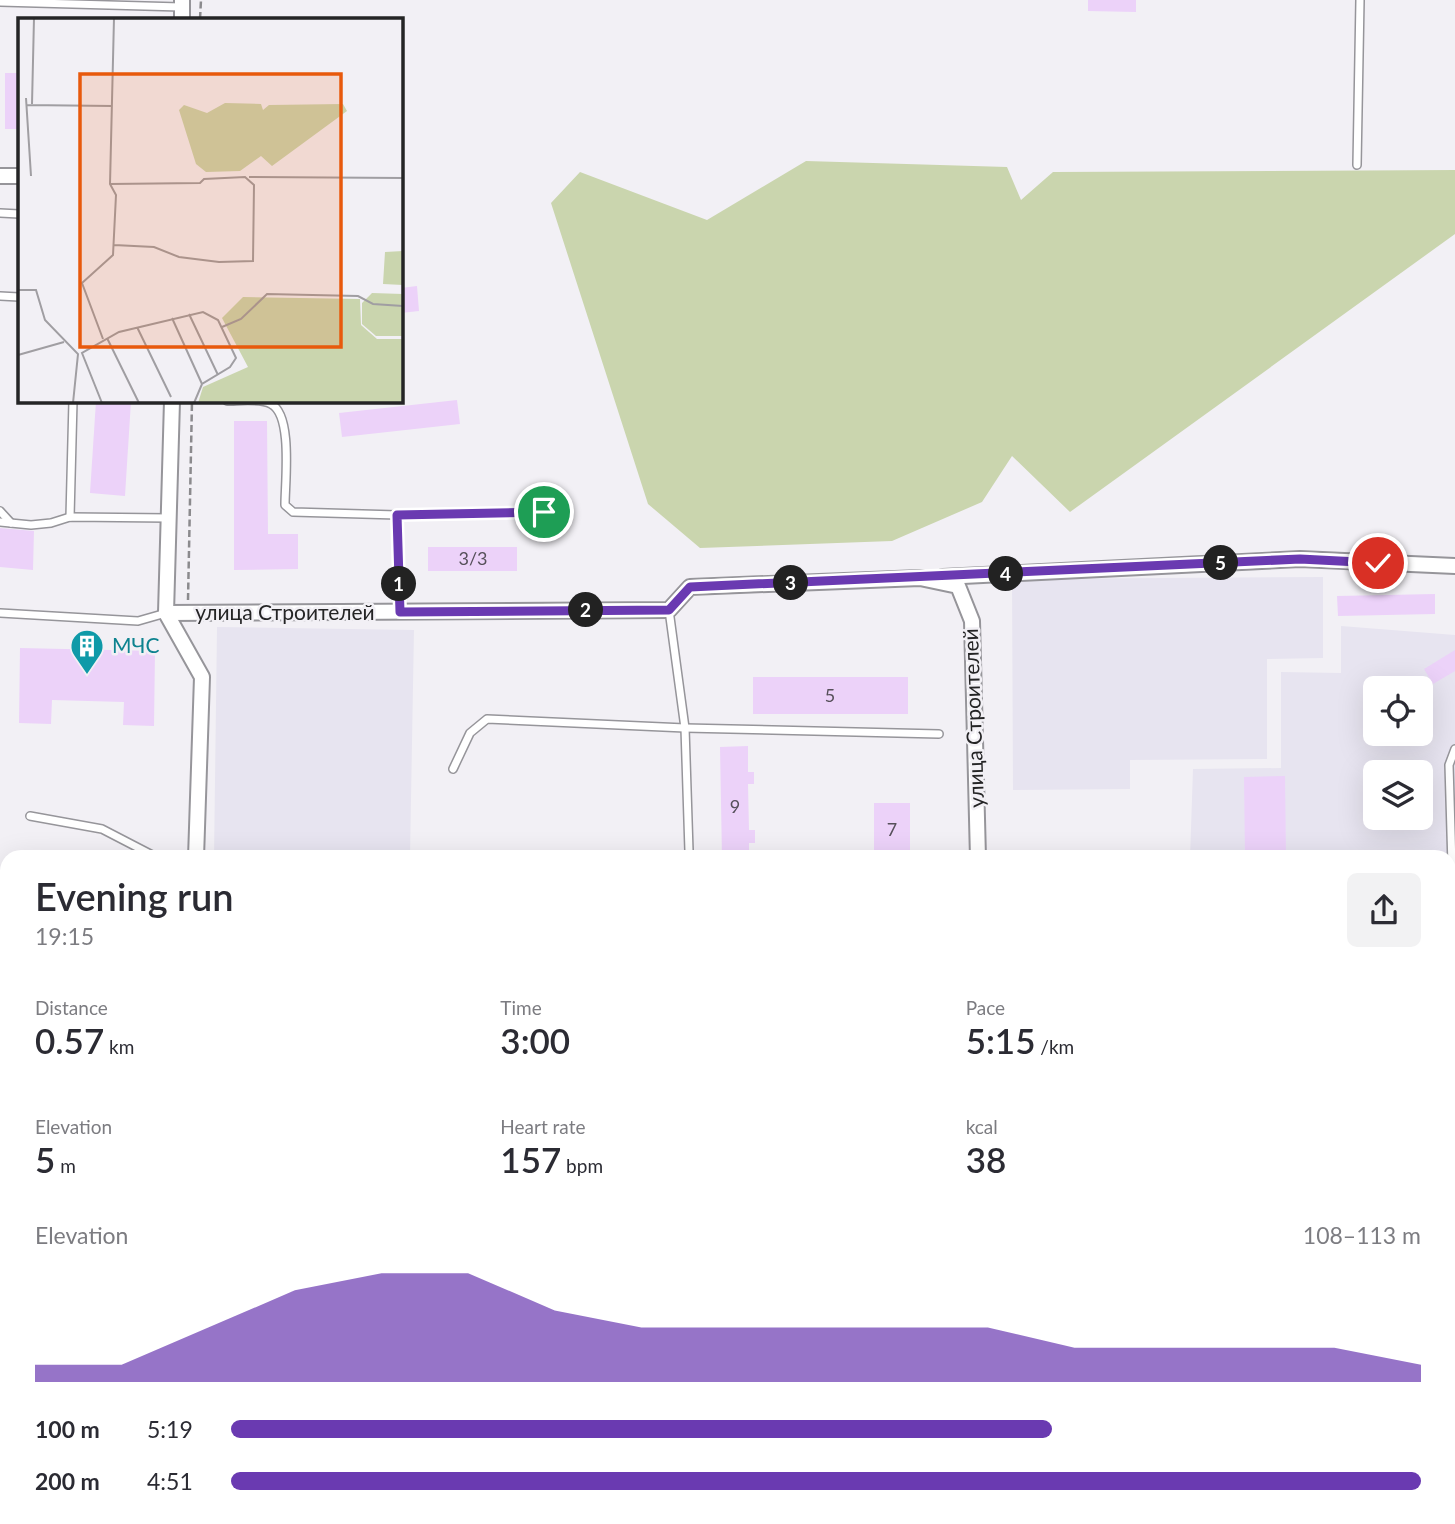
<!DOCTYPE html>
<meta charset="utf-8">
<style>
:root{--surface:#fff;--page:#f2f2f3;--text:#2b2b33;--muted:#7c7c81;--accent:#6a3ab1}
body{margin:0;font-family:Lato,sans-serif;background:var(--page);color:var(--text);height:100vh;display:flex;flex-direction:column;font-size:26px;white-space:nowrap}
*{box-sizing:border-box;margin:0}
p{font-size:23px;color:var(--muted)}
.icon{flex:none;width:38px;height:38px;fill:none;stroke:currentColor;stroke-width:2;stroke-linecap:round;stroke-linejoin:round}
.map{position:relative;flex:1;overflow:hidden}
.panel{position:absolute;left:0px;top:850px;width:1456px;height:674px;display:flex;flex-direction:column;background:var(--surface);border-radius:21px 21px 0 0;box-shadow:0 7px 28px #0002}
.panel>*{flex:none}
.tools{position:absolute;left:1363px;top:676px;display:grid;gap:14px}
.tools a{display:grid;place-items:center;width:70px;height:70px;border-radius:10px;background:var(--surface);box-shadow:0 7px 28px #0002;font-size:35px}
.pin{position:absolute;display:grid;place-items:center;width:60px;height:60px;color:#fff;margin:-30px;border:4px solid #fff;border-radius:50%;box-shadow:0 2px 7px #0007}
.km{position:absolute;width:35px;height:35px;margin:-18px;border-radius:50%;background:#222;color:#fff;font-size:19px;line-height:35px;text-align:center}
.round{display:grid;place-items:center;flex:none;width:74px;height:74px;border-radius:10px;background:var(--page)}
.head{display:flex;align-items:center;justify-content:space-between;height:119px;padding:0 35px}
h1{font-size:38px;font-weight:600;line-height:52px}
.metrics{display:grid;grid-template-columns:repeat(3,1fr);gap:10px;height:119px;padding:7px 35px}
.metrics div{display:grid;align-content:center}
.metrics b{font-size:35px;font-weight:600}
.metrics small{font-size:19px;font-weight:400}
.metrics p{font-size:19px}
.chart{height:196px;padding:14px 35px}
.chart p{display:flex;justify-content:space-between}
.chart svg{width:100%;height:126px;margin-top:7px;fill:var(--accent);opacity:.7}
ul{padding:0 35px;list-style:none;font-size:23px}
li{display:grid;grid-template-columns:112px 84px 1fr;align-items:center;height:52px}
li i{height:18px;border-radius:9px;background:var(--accent)}
.map>svg:first-child{display:block}
</style>
<div class="map">
<svg width="1455" height="1524" viewBox="0 0 1455 1524">
<rect width="100%" height="100%" fill="#f2f0f5"/>
<g fill="#e7e4f0" fill-rule="evenodd">
<path d="M 1323,577 L 1323,658 L 1267,659 L 1267,759 L 1130,760 L 1130,789 L 1013,790 L 1012,579 Z"/>
<path d="M 1341,626 L 1455,635 L 1455,1226 L 1449,1226 L 1449,858 L 1190,858 L 1193,769 L 1281,768 L 1281,672 L 1341,673 ZM 1376,688 L 1421,688 L 1421,733 L 1376,733 ZM 1376,772 L 1421,772 L 1421,817 L 1376,817 Z"/>
<path d="M 217,627 L 414,630 L 410,857 L 214,857 Z"/>
</g>
<g fill="#cad5ae">
<path d="M 806,161 L 1007,167 L 1021,200 L 1053,172 L 1455,170 L 1455,234 L 1070,512 L 1012,456 L 982,502 L 892,541 L 700,548 L 648,504 L 551,203 L 580,172 L 707,220 Z"/>
<path d="M 1449,1255 L 1455,1255 L 1455,1524 L 878,1524 L 874,1517 L 1449,1517 Z"/>
</g>
<g fill="#ecd2f9">
<path d="M 1088,0 L 1136,0 L 1136,12 L 1088,11 Z"/>
<rect x="5" y="73" width="14" height="56"/>
<path d="M 417,286 L 419,311 L 401,313 L 401,288 Z"/>
<path d="M 457,400 L 460,424 L 342,437 L 339,413 Z"/>
<path d="M 96,401 L 131,401 L 125,496 L 90,493 Z"/>
<path d="M 234,421 L 267,421 L 268,534 L 298,534 L 298,569 L 234,570 Z"/>
<path d="M 0,528 L 34,531 L 33,570 L 0,567 Z"/>
<rect x="428" y="547" width="89" height="24"/>
<path d="M 1435,594 L 1435,614 L 1338,616 L 1337,596 Z"/>
<path d="M 20,648 L 155,651 L 154,726 L 123,725 L 124,702 L 52,700 L 51,724 L 19,723 Z"/>
<path d="M 1455,650 L 1455,671 L 1433,684 L 1424,669 Z"/>
<rect x="753" y="677" width="155" height="37"/>
<path d="M 748,746 L 748,772 L 754,772 L 754,784 L 748,784 L 749,830 L 755,830 L 755,843 L 749,843 L 749,858 L 722,858 L 720,747 Z"/>
<path d="M 1285,776 L 1286,857 L 1245,858 L 1244,777 Z"/>
<rect x="874" y="803" width="36" height="55"/>
</g>
<g fill="none" stroke-linecap="round" stroke-linejoin="round">
<defs>
<g id="service">
<path d="M 0,2 L 181,7"/>
<path d="M 1357,165 L 1360,0"/>
<path d="M 0,213 L 19,214"/>
<path d="M 0,296 L 19,297"/>
<path d="M 227,401 C 239,401 261,398 271,404 C 293,415 285,482 285,505 L 293,512 L 397,515 L 544,512"/>
<path d="M 0,511 L 11,523"/>
<path d="M 397,515 L 400,612"/>
<path d="M 70,517 L 73,401"/>
<path d="M 0,522 L 31,525 L 51,523 L 70,517 L 169,518"/>
<path d="M 669,610 L 685,728 L 689,851 L 692,858"/>
<path d="M 0,613 L 138,621 L 166,613"/>
<path d="M 453,769 L 470,733 L 487,719 L 685,728 L 939,734"/>
<path d="M 30,816 L 102,829 L 158,858"/>
<path d="M 1452,866 L 1449,765 L 1455,749"/>
</g>
<g id="minor">
<path d="M 182,19 L 182,0"/>
<path d="M 0,176 L 19,176"/>
<path d="M 172,401 L 166,613 L 202,677 L 196,858"/>
<path d="M 943,577 L 1300,559 L 1455,566"/>
<path d="M 166,613 L 669,610 L 690,587 L 920,578 L 958,586 L 972,621 L 978,858"/>
<path d="M 1449,1236 L 1455,1236"/>
<path d="M 169,1517 L 172,1524"/>
<path d="M 370,1517 L 374,1524"/>
<path d="M 583,1517 L 586,1524"/>
<path d="M 692,1517 L 695,1524"/>
<path d="M 842,1517 L 845,1524"/>
<path d="M 61,1524 L 71,1517"/>
</g>
</defs>
<use href="#service" stroke="#96959a" stroke-width="10"/>
<use href="#minor" stroke="#96959a" stroke-width="18"/>
<g stroke="#8b8a8d" stroke-width="2.5" stroke-dasharray="7 3.5" stroke-linecap="butt">
<path d="M 200,19 L 201,0"/>
<path d="M 188,600 L 192,401"/>
</g>
<use href="#service" stroke="#fff" stroke-width="7"/>
<use href="#minor" stroke="#fff" stroke-width="14"/>
</g>
<g fill="none" stroke-linecap="round" stroke-linejoin="round">
<defs>
<path id="route" d="M 544,512 L 397,515 L 400,612 L 669,610 L 690,587 L 1300,559 L 1378,563"/>
</defs>
<use href="#route" stroke="#fff" stroke-width="14"/>
<use href="#route" stroke="#6a3ab1" stroke-width="9"/>
</g>
<defs>
<symbol id="building-pin" viewBox="-11 -11 22 30"><path d="M0 17L-7.5 6A9.5 9.5 0 1 1 7.5 6Z" fill="#0f9aa8" stroke="#f2f0f5"/><path d="M-4-6H4V6H1V3H-1V6H-4ZM-2.5-4.3h1.7v1.8h-1.7ZM.8-4.3h1.7v1.8H.8ZM-2.5-1h1.7V.8h-1.7ZM.8-1h1.7V.8H.8Z" fill="#fff"/></symbol>
</defs>
<g fill-rule="evenodd">
<use href="#building-pin" x="68" y="627" width="38" height="52"/>
</g>
<g text-anchor="middle" stroke-width="5" stroke-linejoin="round" paint-order="stroke">
<g font-size="18" fill="#56505a">
<text x="473" y="565">3/3</text>
<text x="830" y="702">5</text>
<text x="735" y="813">9</text>
<text x="892" y="836">7</text>
</g>
<g font-size="21" fill="#242425" stroke="#f2f0f5">
<text x="285" y="620">улица Строителей</text>
<text transform="translate(974 718) rotate(-92)" y="7">улица Строителей</text>
</g>
<g font-size="21" fill="#0d838f" stroke="#f2f0f5" text-anchor="start">
<text x="112" y="653">МЧС</text>
</g>
</g>
<g transform="translate(18 18)">
<rect width="385" height="385" fill="#f2f0f5"/>
<path d="M 207,85 L 243,86 L 245,92 L 251,87 L 325,86 L 329,93 L 254,148 L 243,138 L 222,153 L 188,154 L 178,146 L 161,92 L 166,87 L 189,95 ZM 385,233 L 385,267 L 365,266 L 367,234 ZM 354,275 L 385,276 L 385,318 L 358,318 L 344,306 L 344,285 ZM 225,279 L 342,281 L 343,307 L 359,321 L 385,321 L 385,385 L 180,385 L 185,369 L 230,349 L 204,300 Z" fill="#cad5ae"/>
<path fill="none" stroke="#a09ea2" stroke-width="2" d="M 8,80 L 13,158M 14,86 L 16,0M 8,87 L 94,88M 231,159 L 385,160M 92,166 L 182,165 L 186,161 L 227,159 L 236,167 L 235,243 L 201,244 L 161,239 L 136,229 L 96,227M 0,195 L 0,225M 0,272 L 18,272 L 27,302 L 60,336 L 55,385M 171,296 L 200,357M 154,300 L 184,366M 119,309 L 153,379M 204,309 L 223,301 L 249,276 L 340,278 L 355,286 L 385,288M 89,320 L 121,385M 85,321 L 64,265 L 95,237 L 98,177 L 92,166 L 96,0M 0,337 L 46,324M 84,385 L 64,335 L 101,314 L 185,294 L 200,302 L 218,340 L 212,349 L 184,366 L 176,385"/>
<path fill="#e8590c" fill-opacity="0.15" stroke="#e8590c" stroke-width="3.5" d="M 62,56 L 323,56 L 323,329 L 62,329 Z"/>
<rect width="385" height="385" fill="none" stroke="#242425" stroke-width="3.5"/>
</g>
</svg>
<div class="tools">
<a><svg class="icon" aria-label="locate" viewBox="0 0 24 24"><circle cx="12" cy="12" r="6"/><path d="M12 2v4M12 18v4M2 12h4M18 12h4"/></svg></a>
<a><svg class="icon" aria-label="layers" viewBox="0 0 24 24"><path d="M12 4l9 5-9 5-9-5zM3 14l9 5 9-5"/></svg></a>
</div>
<div class="pin" style="left:544px;top:512px;background:#1e9e55"><svg class="icon" aria-label="arrive" viewBox="0 0 24 24"><path d="M6 21V4h12l-3 4 3 4H6"/></svg></div>
<div class="pin" style="left:1378px;top:563px;background:#d93025"><svg class="icon" aria-label="check" viewBox="0 0 24 24"><path d="M5 12l5 5 9-10"/></svg></div>
<b class="km" style="left:399px;top:584px">1</b>
<b class="km" style="left:586px;top:610px">2</b>
<b class="km" style="left:791px;top:583px">3</b>
<b class="km" style="left:1006px;top:574px">4</b>
<b class="km" style="left:1221px;top:563px">5</b>
<section class="panel">
<div class="head"><div><h1>Evening run</h1><p>19:15</p></div><a class="round"><svg class="icon" aria-label="share" viewBox="0 0 24 24"><path d="M12 15V3M7 8l5-5 5 5M5 13v7h14v-7"/></svg></a></div>
<div class="metrics">
<div><p>Distance</p><b>0.57<small> km</small></b></div>
<div><p>Time</p><b>3:00</b></div>
<div><p>Pace</p><b>5:15<small> /km</small></b></div>
</div>
<div class="metrics">
<div><p>Elevation</p><b>5<small> m</small></b></div>
<div><p>Heart rate</p><b>157<small> bpm</small></b></div>
<div><p>kcal</p><b>38</b></div>
</div>
<div class="chart"><p><span>Elevation</span>108–113 m</p>
<svg viewBox="0 0 160 44" preserveAspectRatio="none"><path d="M0 44V38L10 38L20 25L30 12L40 6L50 6L60 19L70 25L80 25L90 25L100 25L110 25L120 32L130 32L140 32L150 32L160 38V44z"/></svg>
</div>
<ul>
<li><b>100 m</b>5:19<i style="width:69%"></i></li>
<li><b>200 m</b>4:51<i style="width:100%"></i></li>
</ul>
</section>
</div>
